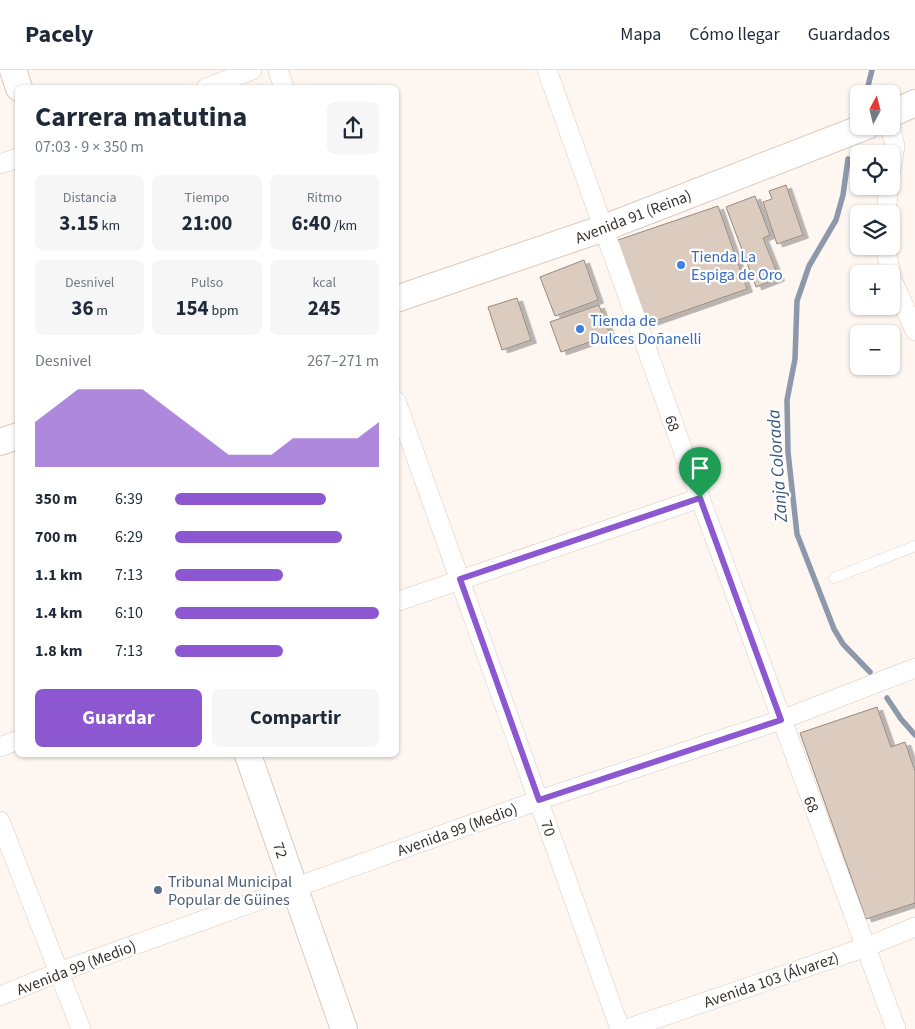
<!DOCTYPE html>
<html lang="es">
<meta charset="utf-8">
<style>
:root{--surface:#fff;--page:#f6f6f7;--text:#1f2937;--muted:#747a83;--line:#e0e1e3;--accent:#8c57d0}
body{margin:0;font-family:"Source Sans 3",sans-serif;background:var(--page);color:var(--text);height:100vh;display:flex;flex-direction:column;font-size:19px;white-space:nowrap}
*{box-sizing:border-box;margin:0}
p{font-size:16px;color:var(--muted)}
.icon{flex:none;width:28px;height:28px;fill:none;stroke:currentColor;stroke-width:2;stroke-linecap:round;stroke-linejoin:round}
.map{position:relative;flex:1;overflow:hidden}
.side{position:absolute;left:15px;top:15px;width:384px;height:672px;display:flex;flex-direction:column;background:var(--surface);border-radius:8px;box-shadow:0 1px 4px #0004}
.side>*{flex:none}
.needle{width:32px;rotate:7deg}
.fabs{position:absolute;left:850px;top:15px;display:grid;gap:10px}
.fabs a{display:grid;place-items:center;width:50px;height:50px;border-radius:8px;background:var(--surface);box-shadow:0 1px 4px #0004;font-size:25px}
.pin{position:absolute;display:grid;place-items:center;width:42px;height:42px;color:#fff;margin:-51px -21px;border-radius:50% 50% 50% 0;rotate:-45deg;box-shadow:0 0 5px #0007}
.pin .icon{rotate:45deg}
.round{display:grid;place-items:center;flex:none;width:52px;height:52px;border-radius:8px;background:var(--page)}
.headline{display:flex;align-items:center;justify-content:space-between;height:85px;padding:0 20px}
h1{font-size:28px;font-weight:700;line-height:38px}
.figures{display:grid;grid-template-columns:repeat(3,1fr);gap:8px;height:85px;padding:5px 20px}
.figures div{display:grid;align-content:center;border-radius:8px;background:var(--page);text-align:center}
.figures b{font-size:21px;font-weight:700}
.figures small{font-size:14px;font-weight:400}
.figures p{font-size:14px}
.chart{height:140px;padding:10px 20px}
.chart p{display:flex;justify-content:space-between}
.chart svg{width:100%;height:90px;margin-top:5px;fill:var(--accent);opacity:.7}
.button{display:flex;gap:10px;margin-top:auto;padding:10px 20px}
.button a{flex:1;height:58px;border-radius:8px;background:var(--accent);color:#fff;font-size:20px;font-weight:700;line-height:58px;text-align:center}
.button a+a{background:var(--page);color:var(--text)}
ul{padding:0 20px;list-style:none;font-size:16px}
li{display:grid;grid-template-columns:80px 60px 1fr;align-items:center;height:38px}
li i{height:12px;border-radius:6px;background:var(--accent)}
header{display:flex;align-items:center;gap:30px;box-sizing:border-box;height:70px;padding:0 25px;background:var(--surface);border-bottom:1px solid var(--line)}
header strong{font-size:24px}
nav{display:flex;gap:28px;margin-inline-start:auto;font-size:18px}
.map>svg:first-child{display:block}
</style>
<header>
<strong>Pacely</strong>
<nav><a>Mapa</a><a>Cómo llegar</a><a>Guardados</a></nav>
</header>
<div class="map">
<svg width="915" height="959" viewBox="0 0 915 959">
<defs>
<filter id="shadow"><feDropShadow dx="5.5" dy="3" stdDeviation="0" flood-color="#0004"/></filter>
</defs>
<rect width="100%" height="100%" fill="#fdf6f1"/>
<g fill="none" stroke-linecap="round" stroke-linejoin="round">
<g stroke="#8d98aa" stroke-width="5.5">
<path d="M 866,24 L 872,0"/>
<path d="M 848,89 L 843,125 L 836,150 L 809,196 L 797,231 L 795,289 L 787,330 L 788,382 L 797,464 L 834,559 L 843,574 L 870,602"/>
<path d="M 887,628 L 901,649 L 915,665"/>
</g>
</g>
<g fill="#dccbbf" stroke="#98897d" filter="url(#shadow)">
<path d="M 786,115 L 803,165 L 777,174 L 763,132 L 772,129 L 769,121 Z"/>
<path d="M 755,126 L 770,165 L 763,168 L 779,208 L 756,217 L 726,137 Z"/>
<path d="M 718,136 L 747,219 L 644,255 L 615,171 Z"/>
<path d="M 584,190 L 598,230 L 555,246 L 540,207 Z"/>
<path d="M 517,228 L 531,270 L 502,280 L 488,237 Z"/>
<path d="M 599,235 L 610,265 L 561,282 L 550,252 Z"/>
<path d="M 877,637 L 891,677 L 905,672 L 915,701 L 915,833 L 866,849 L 800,663 Z"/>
</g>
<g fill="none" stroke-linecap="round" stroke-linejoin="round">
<defs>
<path id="lane" d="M 834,508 L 915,476"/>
<g id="street">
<path d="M 278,0 L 284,18"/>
<path d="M 547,0 L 700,428 L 896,959"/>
<path d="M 206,18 L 252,0"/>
<path d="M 890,56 L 895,76 L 891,100"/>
<path d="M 0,94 L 18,88"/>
<path d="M 886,144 L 889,116"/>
<path d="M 885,176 L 891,204"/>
<path d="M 891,207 L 915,261"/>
<path d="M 396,331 L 620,959"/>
<path d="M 396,532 L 700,428"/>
<path d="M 0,677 L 18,670"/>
<path d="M 0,751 L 81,959"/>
<path d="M 0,926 L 59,902 L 539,730 L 781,650 L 915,598"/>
<path d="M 626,959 L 866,877 L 915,857"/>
</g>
<g id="secondary">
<path d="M 13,0 L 19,18"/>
<path d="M 891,44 L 915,33"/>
<path d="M 396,229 L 604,158 L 867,56"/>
<path d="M 0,372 L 18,366"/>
<path d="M 248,685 L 344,959"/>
</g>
</defs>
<use href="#lane" stroke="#dbcabe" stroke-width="11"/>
<use href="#street" stroke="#dbcabe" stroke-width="20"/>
<use href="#secondary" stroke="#dbcabe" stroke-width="28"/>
<use href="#lane" stroke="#fff" stroke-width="10"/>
<use href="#street" stroke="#fff" stroke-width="19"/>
<use href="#secondary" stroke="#fff" stroke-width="26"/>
</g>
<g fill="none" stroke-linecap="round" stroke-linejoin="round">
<defs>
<path id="route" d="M 700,428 L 781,650 L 539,730 L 460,509 Z"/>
</defs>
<use href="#route" stroke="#fff" stroke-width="10"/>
<use href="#route" stroke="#8c57d0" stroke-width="6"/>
</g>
<g fill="#3f7fe0" stroke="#fff" stroke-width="2">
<circle cx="681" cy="195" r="5"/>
<circle cx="580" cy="259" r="5"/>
</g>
<circle fill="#5c6f8a" stroke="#fff" stroke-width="2" cx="158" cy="820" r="5"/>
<g text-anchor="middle" stroke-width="4.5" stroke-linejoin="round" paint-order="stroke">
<g font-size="16" fill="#38322d" stroke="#fff">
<text transform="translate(633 146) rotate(-21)" y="6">Avenida 91 (Reina)</text>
<text transform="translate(673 353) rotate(71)" y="6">68</text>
<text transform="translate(812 734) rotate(69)" y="6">68</text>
<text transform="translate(549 758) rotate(71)" y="6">70</text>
<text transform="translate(457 759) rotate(-20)" y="6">Avenida 99 (Medio)</text>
<text transform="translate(281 780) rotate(71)" y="6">72</text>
<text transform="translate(76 897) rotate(-21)" y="6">Avenida 99 (Medio)</text>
<text transform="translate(771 909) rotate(-19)" y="6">Avenida 103 (Álvarez)</text>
</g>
<g font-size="16" fill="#366cbe" stroke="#fff" text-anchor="start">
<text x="691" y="192">Tienda La<tspan x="691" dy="18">Espiga de Oro</tspan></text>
<text x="590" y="256">Tienda de<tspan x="590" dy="18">Dulces Doñanelli</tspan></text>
</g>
<g font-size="16" fill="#4e5e75" stroke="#fff" text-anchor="start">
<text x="168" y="817">Tribunal Municipal<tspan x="168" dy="18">Popular de Güines</tspan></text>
</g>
<g font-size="18" font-style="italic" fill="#3a577e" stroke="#fff">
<text transform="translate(777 396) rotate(-94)" y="6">Zanja Colorada</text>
</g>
</g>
</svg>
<div class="fabs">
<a><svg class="needle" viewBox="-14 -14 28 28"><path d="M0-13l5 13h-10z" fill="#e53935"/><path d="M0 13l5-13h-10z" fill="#747a83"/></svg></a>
<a><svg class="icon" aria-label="locate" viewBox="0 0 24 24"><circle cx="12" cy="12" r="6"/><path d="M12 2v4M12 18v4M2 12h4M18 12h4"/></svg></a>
<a><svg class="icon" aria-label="layers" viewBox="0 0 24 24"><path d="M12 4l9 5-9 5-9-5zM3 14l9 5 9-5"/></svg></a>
<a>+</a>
<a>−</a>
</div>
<div class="pin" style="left:700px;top:428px;background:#1e9e55"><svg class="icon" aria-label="arrive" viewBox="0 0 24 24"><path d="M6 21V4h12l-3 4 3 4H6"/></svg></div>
<section class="side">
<div class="headline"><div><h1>Carrera matutina</h1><p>07:03 · 9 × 350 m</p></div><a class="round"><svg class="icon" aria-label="share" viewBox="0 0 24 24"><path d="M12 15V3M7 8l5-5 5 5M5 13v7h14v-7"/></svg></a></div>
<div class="figures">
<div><p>Distancia</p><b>3.15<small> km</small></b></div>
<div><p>Tiempo</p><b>21:00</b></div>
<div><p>Ritmo</p><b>6:40<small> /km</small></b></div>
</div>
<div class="figures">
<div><p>Desnivel</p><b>36<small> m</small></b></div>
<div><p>Pulso</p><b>154<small> bpm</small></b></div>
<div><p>kcal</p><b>245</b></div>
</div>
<div class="chart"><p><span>Desnivel</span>267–271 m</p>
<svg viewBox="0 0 160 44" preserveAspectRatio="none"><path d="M0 44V22L10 14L20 6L30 6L40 6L50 6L60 14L70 22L80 30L90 38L100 38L110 38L120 30L130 30L140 30L150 30L160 22V44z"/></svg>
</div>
<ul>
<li><b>350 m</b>6:39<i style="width:74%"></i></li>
<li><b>700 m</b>6:29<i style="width:82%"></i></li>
<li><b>1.1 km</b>7:13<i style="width:53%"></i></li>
<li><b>1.4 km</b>6:10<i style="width:100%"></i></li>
<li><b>1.8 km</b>7:13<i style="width:53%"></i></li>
</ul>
<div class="button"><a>Guardar</a><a>Compartir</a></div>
</section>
</div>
